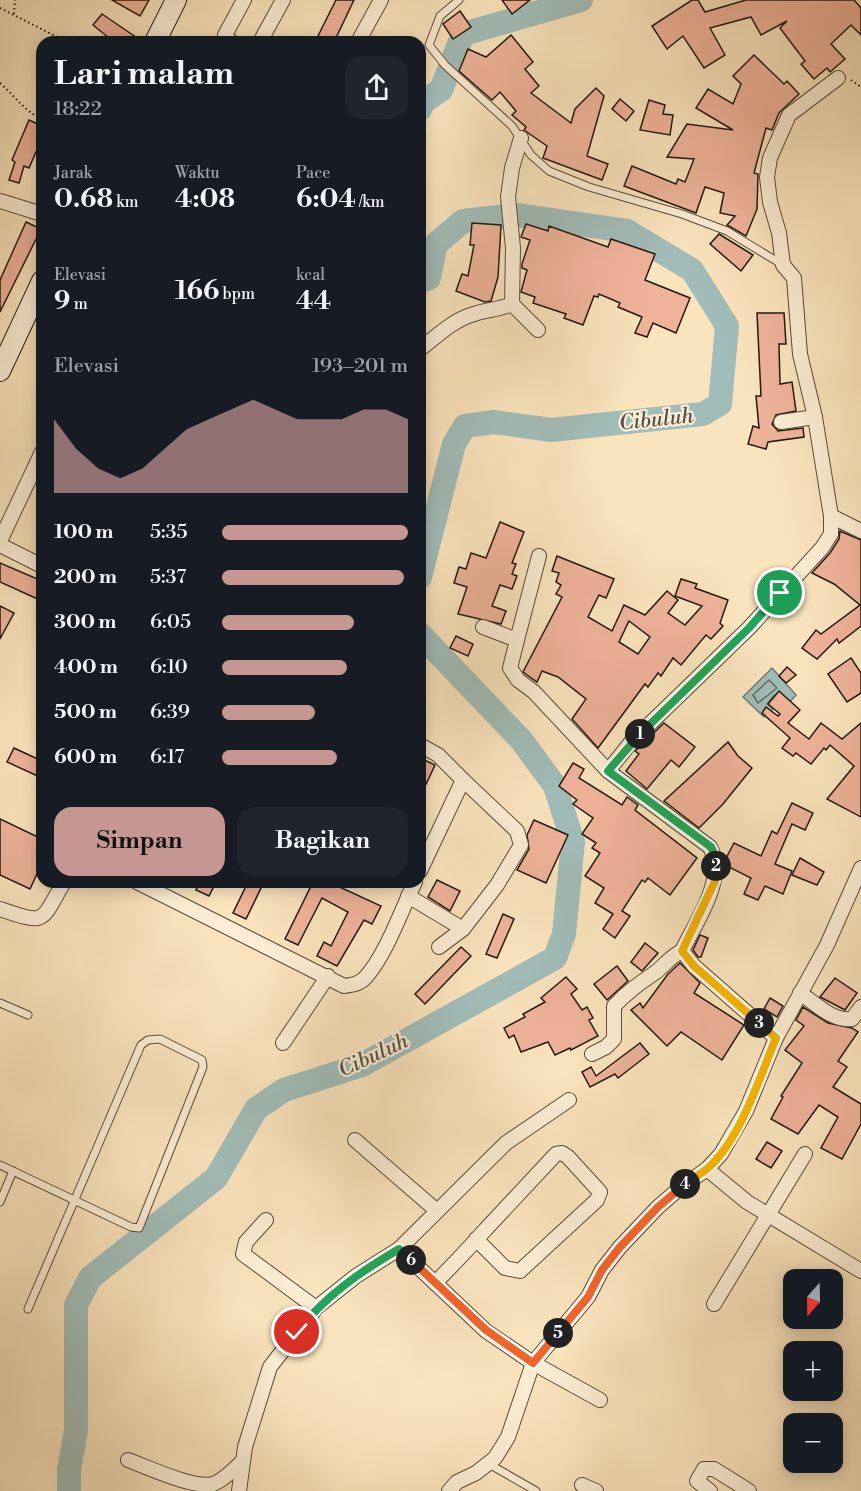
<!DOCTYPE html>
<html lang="id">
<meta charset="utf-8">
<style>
:root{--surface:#171b24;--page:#20242c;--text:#f1f3f6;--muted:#9ea1a6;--accent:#c59692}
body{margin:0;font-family:"Libre Bodoni",serif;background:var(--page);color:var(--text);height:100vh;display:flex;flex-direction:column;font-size:22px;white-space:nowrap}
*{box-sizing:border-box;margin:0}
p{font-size:20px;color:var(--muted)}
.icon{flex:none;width:33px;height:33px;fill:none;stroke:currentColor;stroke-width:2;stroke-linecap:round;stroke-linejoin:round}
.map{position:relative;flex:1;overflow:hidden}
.drawer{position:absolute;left:36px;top:36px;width:390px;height:852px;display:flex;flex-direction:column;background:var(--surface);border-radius:18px;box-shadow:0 3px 15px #0003}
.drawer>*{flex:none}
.needle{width:39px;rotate:200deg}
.fabs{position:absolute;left:783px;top:1269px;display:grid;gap:12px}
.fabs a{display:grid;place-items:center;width:60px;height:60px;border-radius:12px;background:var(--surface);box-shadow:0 3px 15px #0003;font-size:30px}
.pin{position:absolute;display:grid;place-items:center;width:51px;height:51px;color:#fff;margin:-26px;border:3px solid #fff;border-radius:50%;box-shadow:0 2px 6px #0007}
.km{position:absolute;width:30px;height:30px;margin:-15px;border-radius:50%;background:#222;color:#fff;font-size:16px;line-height:30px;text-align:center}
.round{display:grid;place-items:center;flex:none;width:63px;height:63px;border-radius:18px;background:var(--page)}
.summary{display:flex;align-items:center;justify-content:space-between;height:102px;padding:0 18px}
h1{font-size:33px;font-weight:800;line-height:45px}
.stats{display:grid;grid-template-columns:repeat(3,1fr);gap:9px;height:102px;padding:6px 18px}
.stats div{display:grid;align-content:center}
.stats b{font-size:26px;font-weight:800}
.stats small{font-size:16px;font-weight:400}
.stats p{font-size:16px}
.chart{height:168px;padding:12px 18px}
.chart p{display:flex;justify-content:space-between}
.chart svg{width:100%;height:108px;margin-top:6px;fill:var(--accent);opacity:.7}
.primary-button{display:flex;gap:12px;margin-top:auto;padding:12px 18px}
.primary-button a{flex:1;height:69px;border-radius:18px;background:var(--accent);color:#111;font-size:24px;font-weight:800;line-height:69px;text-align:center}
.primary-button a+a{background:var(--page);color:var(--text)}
ul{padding:0 18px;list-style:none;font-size:20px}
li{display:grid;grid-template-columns:96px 72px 1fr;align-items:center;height:45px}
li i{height:15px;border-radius:8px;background:var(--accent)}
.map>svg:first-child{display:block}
</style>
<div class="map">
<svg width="861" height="1491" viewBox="0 0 861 1491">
<rect width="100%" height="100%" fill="#fae4bd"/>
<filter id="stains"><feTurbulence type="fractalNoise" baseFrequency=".00333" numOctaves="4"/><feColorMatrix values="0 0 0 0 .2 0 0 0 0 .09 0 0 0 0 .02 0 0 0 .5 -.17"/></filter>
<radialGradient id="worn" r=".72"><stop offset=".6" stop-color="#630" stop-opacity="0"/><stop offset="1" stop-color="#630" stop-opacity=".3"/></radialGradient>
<path fill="#a1bdb9" stroke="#6e7b75" stroke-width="1.5" d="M 772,668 L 796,695 L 787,705 L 774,695 L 767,704 L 773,709 L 764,717 L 743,697 Z"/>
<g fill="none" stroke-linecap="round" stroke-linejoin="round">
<path stroke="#616b64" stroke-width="1.5" d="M 769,680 L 777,688 L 758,703 L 753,695 Z"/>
<g stroke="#a1bdb9" stroke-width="24">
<path d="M 420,109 L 423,102 L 441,90 L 463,34 L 581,0"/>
<path d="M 420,281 L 429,278 L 436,244 L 463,221 L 516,215 L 627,231 L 692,270 L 727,326 L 720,404 L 703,414 L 551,430 L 494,422 L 465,426 L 454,444 L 420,577"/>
<path d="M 69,1491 L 69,1470 L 76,1430 L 76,1305 L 90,1278 L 216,1178 L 256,1109 L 284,1090 L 362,1065 L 555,958 L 564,934 L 573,842 L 555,786 L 522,741 L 420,634"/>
</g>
</g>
<g fill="#efb39a" stroke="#21190e" stroke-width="1.5" fill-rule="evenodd">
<path d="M 112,0 L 149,0 L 140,16 Z"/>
<path d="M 336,0 L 354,0 L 334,42 L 315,42 Z"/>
<path d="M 502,0 L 530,0 L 512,14 Z"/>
<path d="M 692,0 L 698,0 L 705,12 L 746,0 L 854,0 L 861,8 L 861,35 L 851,25 L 831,44 L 845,59 L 830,72 L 827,68 L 814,79 L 801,64 L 805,61 L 780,28 L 787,21 L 761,35 L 751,17 L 710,28 L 725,55 L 704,68 L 683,36 L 667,49 L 652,26 Z"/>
<path d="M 460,11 L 471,27 L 453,39 L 443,24 Z"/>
<path d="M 102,14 L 143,42 L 114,42 L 93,25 Z"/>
<path d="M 511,35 L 533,62 L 525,69 L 539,86 L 531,93 L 571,123 L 575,109 L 596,88 L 604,96 L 587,156 L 608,164 L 602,180 L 543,158 L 547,146 L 524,130 L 526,127 L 512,115 L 516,111 L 500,92 L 492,100 L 459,71 L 468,49 L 486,57 Z"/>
<path d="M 754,55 L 784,84 L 787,81 L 799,94 L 779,113 L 772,130 L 766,128 L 754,173 L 758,174 L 757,209 L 746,236 L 727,225 L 735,216 L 720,213 L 724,193 L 705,187 L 696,213 L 624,186 L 632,166 L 676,184 L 678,179 L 685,182 L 694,159 L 667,157 L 687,124 L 733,130 L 696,108 L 708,89 L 733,104 L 741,84 L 733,76 Z"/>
<path d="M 620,99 L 634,111 L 626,121 L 612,109 Z"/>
<path d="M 649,100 L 665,105 L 663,114 L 673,115 L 670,135 L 640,130 Z"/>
<path d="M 29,120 L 42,126 L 42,138 L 29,168 L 24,166 L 19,183 L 9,180 L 15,162 L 12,160 Z"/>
<path d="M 26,222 L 41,229 L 0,312 L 0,280 Z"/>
<path d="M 472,223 L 501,225 L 498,277 L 491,301 L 485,302 L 456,291 L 462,274 L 468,276 L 474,245 L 470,245 Z"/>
<path d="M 526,224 L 548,231 L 549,226 L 608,247 L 611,239 L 655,254 L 645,280 L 690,298 L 676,333 L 653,323 L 647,337 L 635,333 L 642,317 L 618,307 L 620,303 L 599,294 L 598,297 L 594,296 L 583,325 L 564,318 L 566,314 L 533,303 L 535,297 L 521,292 L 527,270 L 522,268 L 522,264 L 530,240 L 521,237 Z"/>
<path d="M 719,234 L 753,255 L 741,271 L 710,244 Z"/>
<path d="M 757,313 L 784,313 L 786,344 L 779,344 L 780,384 L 792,382 L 796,411 L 776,415 L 772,424 L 778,431 L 803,428 L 804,437 L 768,442 L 766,449 L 748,444 L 753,426 L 759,428 L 756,396 L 761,396 Z"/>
<path d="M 500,522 L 524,532 L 512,563 L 516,564 L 512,574 L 517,576 L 512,589 L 500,585 L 492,606 L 506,611 L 501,624 L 458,614 L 467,587 L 454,583 L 459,567 L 466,569 L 471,553 L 486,558 Z"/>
<path d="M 840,531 L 861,540 L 861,626 L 839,643 L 837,639 L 817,659 L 802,648 L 816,630 L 821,634 L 860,605 L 834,584 L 812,573 L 830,553 L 839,539 Z"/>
<path d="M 557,556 L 614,579 L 606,598 L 599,595 L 588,617 L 612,631 L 624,605 L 645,615 L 667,591 L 678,600 L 668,613 L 685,625 L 702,606 L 675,596 L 681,579 L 697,584 L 695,588 L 728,600 L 720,623 L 723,626 L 711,639 L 706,635 L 681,665 L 673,658 L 661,676 L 658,673 L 648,687 L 645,684 L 598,748 L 572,719 L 586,699 L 558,677 L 542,671 L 537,682 L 523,672 L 562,597 L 556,594 L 561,585 L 556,582 L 559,573 L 552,571 ZM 629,621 L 650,637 L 638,654 L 619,642 Z"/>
<path d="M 0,563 L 42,581 L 42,601 L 0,582 Z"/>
<path d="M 0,606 L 14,613 L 0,639 Z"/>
<path d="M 456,636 L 473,644 L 468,656 L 450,648 Z"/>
<path d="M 851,658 L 861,673 L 861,693 L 847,702 L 828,674 Z"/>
<path d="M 787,667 L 796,675 L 786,683 L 779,676 Z"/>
<path d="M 779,691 L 800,710 L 788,723 L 809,739 L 821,723 L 842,739 L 861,723 L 861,817 L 827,799 L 854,766 L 830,745 L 826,750 L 824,748 L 811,764 L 796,753 L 793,756 L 782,748 L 790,738 L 762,713 L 766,707 L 778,716 L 780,714 L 768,704 Z"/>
<path d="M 664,723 L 695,747 L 679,767 L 671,760 L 647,789 L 626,771 L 639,754 L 635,751 Z"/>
<path d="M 728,742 L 738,756 L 752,768 L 723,804 L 699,828 L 664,801 Z"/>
<path d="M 14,748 L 42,761 L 42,778 L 7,762 Z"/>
<path d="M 420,758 L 435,765 L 420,797 Z"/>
<path d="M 573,763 L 584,769 L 579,778 L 622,805 L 627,797 L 638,805 L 635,810 L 697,858 L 670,895 L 648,878 L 645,882 L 642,880 L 622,911 L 630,916 L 615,938 L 603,929 L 613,914 L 595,903 L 604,888 L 585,876 L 600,853 L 592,848 L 596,843 L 582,834 L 593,818 L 573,804 L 577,800 L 559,786 Z"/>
<path d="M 792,803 L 813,813 L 805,830 L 792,824 L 775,864 L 792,871 L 783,894 L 765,886 L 758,900 L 744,894 L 751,878 L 723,864 L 734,843 L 761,856 L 772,831 L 777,834 Z"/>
<path d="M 0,819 L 42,839 L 42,863 L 30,889 L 0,875 Z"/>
<path d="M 534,820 L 568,835 L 546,883 L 517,870 L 529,849 L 527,835 Z"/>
<path d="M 800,858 L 824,872 L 817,885 L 792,875 Z"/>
<path d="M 437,880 L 460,891 L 450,911 L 428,897 Z"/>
<path d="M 200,882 L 216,882 L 209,896 L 196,890 Z"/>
<path d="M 248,882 L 264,882 L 246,919 L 233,913 Z"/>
<path d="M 313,882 L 329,882 L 381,906 L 372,924 L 364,920 L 337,966 L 317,956 L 324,942 L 331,946 L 348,912 L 322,898 L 298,945 L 285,939 Z"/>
<path d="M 503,914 L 514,919 L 497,958 L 486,954 Z"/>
<path d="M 700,935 L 708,938 L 701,957 L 698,957 L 693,950 Z"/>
<path d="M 645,943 L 658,953 L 642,971 L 631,962 Z"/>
<path d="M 461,947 L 471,956 L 425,1004 L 415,994 Z"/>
<path d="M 680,963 L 700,983 L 694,993 L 744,1025 L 722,1060 L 681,1032 L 667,1046 L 631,1010 L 640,1003 L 643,1008 L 668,974 Z"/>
<path d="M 617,966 L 628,981 L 607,1000 L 594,984 Z"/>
<path d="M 566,977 L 577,989 L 571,994 L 582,1010 L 587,1007 L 593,1018 L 589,1020 L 598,1036 L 571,1050 L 570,1048 L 555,1055 L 548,1042 L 521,1052 L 514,1035 L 509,1038 L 504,1028 L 525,1017 L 523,1014 L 545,1002 L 541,998 Z"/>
<path d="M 835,978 L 857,993 L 845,1010 L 820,997 Z"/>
<path d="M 770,998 L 783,1006 L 777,1017 L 764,1009 Z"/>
<path d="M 803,1007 L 828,1023 L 852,1028 L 858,1032 L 838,1061 L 847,1067 L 833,1087 L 861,1104 L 861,1124 L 842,1159 L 821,1148 L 838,1117 L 819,1105 L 798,1134 L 771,1119 L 783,1097 L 781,1096 L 802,1063 L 785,1050 L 804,1026 L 796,1020 Z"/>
<path d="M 640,1043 L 649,1054 L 618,1078 L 615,1074 L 590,1087 L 582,1072 L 591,1067 L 596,1076 Z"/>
<path d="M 767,1142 L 782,1151 L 771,1168 L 756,1159 Z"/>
</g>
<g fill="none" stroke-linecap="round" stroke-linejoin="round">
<defs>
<g id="lane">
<path d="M 459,0 L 440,16 L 429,45 L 445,65 L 512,126 L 531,155 L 549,171 L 589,187 L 682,214 L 727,231 L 783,265"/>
<path d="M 0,1003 L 28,1015"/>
<path d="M 0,1165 L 131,1227 L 139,1228 L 203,1067 L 202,1060 L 160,1039 L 148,1040 L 141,1045 L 28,1309"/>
<path d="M 0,1202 L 13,1171"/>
<path d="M 489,1464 L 536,1491"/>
</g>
<g id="street">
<path d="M 232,42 L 226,39 L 225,35 L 244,0"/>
<path d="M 260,42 L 283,0"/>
<path d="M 358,42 L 381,0"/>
<path d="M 521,138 L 512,168 L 508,197 L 513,248 L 512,304 L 538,330"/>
<path d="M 0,201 L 42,214"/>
<path d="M 420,349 C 436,337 452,321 471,315 C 484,310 498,310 512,304"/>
<path d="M 781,422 L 815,417"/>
<path d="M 831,516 L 861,531"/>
<path d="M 0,541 L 42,452"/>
<path d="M 0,545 L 42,566"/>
<path d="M 483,627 L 517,640 L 510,668 L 518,680 L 534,692 L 608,771 L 710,847 C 727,880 696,921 682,951 L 694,966 L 776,1038"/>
<path d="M 517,640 L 539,556"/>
<path d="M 420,745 L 438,755 L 463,780 L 420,871"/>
<path d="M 608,771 L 632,741 L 749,628 L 822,548 L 831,534 L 831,516 L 815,417 L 800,354 L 794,278 L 783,265 L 779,233 L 770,202 L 767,177 L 770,158 L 789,115 L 838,78"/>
<path d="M 137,882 L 344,986 C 352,985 359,984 365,978 C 386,955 401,911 415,882"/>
<path d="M 408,896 L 463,929 L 439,947"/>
<path d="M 0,909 C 47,925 40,923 64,882"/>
<path d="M 463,929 L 497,885 L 521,845 L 517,831 L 463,780"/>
<path d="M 800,993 C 815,1003 833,1022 852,1019 L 861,1007"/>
<path d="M 283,1043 L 328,976"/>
<path d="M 592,1054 L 606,1047 L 614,1039 L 614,1006 C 627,992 640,983 656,972 C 666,964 671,956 682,951"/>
<path d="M 355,1140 L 437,1211"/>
<path d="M 707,1169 L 747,1202 L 861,1271"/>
<path d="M 266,1220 L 246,1242 L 243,1254 L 316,1308"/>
<path d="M 399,1249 L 506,1143 L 569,1100"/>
<path d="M 435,1283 C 452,1266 469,1248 485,1230 L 556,1154 L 562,1153 L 568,1157 L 600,1192 L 597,1200 L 520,1271 L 505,1268 L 476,1239"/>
<path d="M 714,1304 L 805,1154"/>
<path d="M 128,1460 C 147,1467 194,1489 213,1484 C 223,1481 235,1468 243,1461"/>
<path d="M 582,1485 L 596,1491"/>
<path d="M 239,1491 L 245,1447 L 270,1367 L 316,1308 L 356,1276 L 399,1249 L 486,1331 L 533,1363 L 600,1400"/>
<path d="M 449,1491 L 457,1482 L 476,1473 L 495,1458 L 508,1437 L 533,1363 L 588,1297 L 602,1270 L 620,1247 L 658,1207 L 680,1188 L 707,1169 L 721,1154 L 746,1111 L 776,1038 L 827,945 L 861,868"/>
<path d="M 710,1491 L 697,1481 L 704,1469 L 714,1469 L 749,1491"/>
</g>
<g id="secondary">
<path d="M 155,42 L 176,0"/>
<path d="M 0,371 L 42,281"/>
</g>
</defs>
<use href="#lane" stroke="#574c3a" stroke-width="9"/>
<use href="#street" stroke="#574c3a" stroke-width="16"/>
<use href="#secondary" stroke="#21190e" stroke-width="22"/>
<g stroke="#21190e" stroke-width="2" stroke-dasharray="1.5 3" stroke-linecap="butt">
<path d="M 0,8 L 67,42"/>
<path d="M 14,14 L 15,0"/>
<path d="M 851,80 L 861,87"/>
<path d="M 0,83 C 15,96 23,110 42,119"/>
</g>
<use href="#lane" stroke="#fcedd4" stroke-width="7"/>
<use href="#street" stroke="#fcedd4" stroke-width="14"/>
<use href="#secondary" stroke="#fcedd4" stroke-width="20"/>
</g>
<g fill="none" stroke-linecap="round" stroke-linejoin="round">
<defs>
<path id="split-1" d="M 640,734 L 749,628 L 780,593"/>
<path id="split-2" d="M 640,734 L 608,771 L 711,847 L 716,858 L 716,866"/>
<path id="split-3" d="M 716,866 L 715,881 L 682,951 L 694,966 L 759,1023"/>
<path id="split-4" d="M 685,1184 C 692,1179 701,1174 708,1168 C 741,1138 759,1079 776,1038 L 759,1023"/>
<path id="split-5" d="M 558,1333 L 588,1297 L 602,1270 L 620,1247 L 658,1207 L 685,1184"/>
<path id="split-6" d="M 411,1260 L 486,1330 L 533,1363 L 558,1333"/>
<path id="split-7" d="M 297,1332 C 325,1296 360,1272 399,1249 L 411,1260"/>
</defs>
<use href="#split-1" stroke="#fff" stroke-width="12"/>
<use href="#split-2" stroke="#fff" stroke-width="12"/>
<use href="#split-3" stroke="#fff" stroke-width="12"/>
<use href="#split-4" stroke="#fff" stroke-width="12"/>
<use href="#split-5" stroke="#fff" stroke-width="12"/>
<use href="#split-6" stroke="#fff" stroke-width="12"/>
<use href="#split-7" stroke="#fff" stroke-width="12"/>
<use href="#split-1" stroke="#22a559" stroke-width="8"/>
<use href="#split-2" stroke="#22a559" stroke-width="8"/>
<use href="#split-3" stroke="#f5b400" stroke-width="8"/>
<use href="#split-4" stroke="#f5b400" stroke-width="8"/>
<use href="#split-5" stroke="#f0652b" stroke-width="8"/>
<use href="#split-6" stroke="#f0652b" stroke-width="8"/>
<use href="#split-7" stroke="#22a559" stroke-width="8"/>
</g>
<g text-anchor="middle" stroke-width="4.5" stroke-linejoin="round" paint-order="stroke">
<g font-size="21" font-style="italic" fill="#4e524a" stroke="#fcedd4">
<text transform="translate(656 419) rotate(-6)" y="7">Cibuluh</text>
<text transform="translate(373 1055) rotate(-25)" y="7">Cibuluh</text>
</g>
</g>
<rect width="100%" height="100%" filter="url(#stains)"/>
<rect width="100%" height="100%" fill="url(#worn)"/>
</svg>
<div class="fabs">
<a><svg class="needle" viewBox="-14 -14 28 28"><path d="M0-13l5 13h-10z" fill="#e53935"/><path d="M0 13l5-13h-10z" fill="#9ea1a6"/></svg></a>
<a>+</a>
<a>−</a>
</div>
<div class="pin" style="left:780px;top:593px;background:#1e9e55"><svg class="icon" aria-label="arrive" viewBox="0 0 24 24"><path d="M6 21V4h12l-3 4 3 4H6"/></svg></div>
<div class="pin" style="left:297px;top:1332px;background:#d93025"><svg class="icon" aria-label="check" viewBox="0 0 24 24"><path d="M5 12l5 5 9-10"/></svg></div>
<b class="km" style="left:640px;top:734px">1</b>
<b class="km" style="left:716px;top:866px">2</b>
<b class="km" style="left:759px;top:1023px">3</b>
<b class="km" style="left:685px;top:1184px">4</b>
<b class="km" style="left:558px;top:1333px">5</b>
<b class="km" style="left:411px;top:1260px">6</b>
<section class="drawer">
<div class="summary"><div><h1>Lari malam</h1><p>18:22</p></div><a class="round"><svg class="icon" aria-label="share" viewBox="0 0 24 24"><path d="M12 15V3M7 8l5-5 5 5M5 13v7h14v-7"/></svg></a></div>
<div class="stats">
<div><p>Jarak</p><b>0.68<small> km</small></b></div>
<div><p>Waktu</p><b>4:08</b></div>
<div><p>Pace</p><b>6:04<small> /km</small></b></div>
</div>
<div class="stats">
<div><p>Elevasi</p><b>9<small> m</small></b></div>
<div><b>166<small> bpm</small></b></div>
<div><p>kcal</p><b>44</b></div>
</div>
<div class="chart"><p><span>Elevasi</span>193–201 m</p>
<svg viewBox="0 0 160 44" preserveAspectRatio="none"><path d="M0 44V14L10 26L20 34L30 38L40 34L50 26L60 18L70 14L80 10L90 6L100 10L110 14L120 14L130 14L140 10L150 10L160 14V44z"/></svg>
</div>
<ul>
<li><b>100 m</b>5:35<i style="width:100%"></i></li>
<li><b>200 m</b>5:37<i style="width:98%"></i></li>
<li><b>300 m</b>6:05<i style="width:71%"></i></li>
<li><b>400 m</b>6:10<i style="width:67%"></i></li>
<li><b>500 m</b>6:39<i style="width:50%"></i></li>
<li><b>600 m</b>6:17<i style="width:62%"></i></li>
</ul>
<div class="primary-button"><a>Simpan</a><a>Bagikan</a></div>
</section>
</div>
